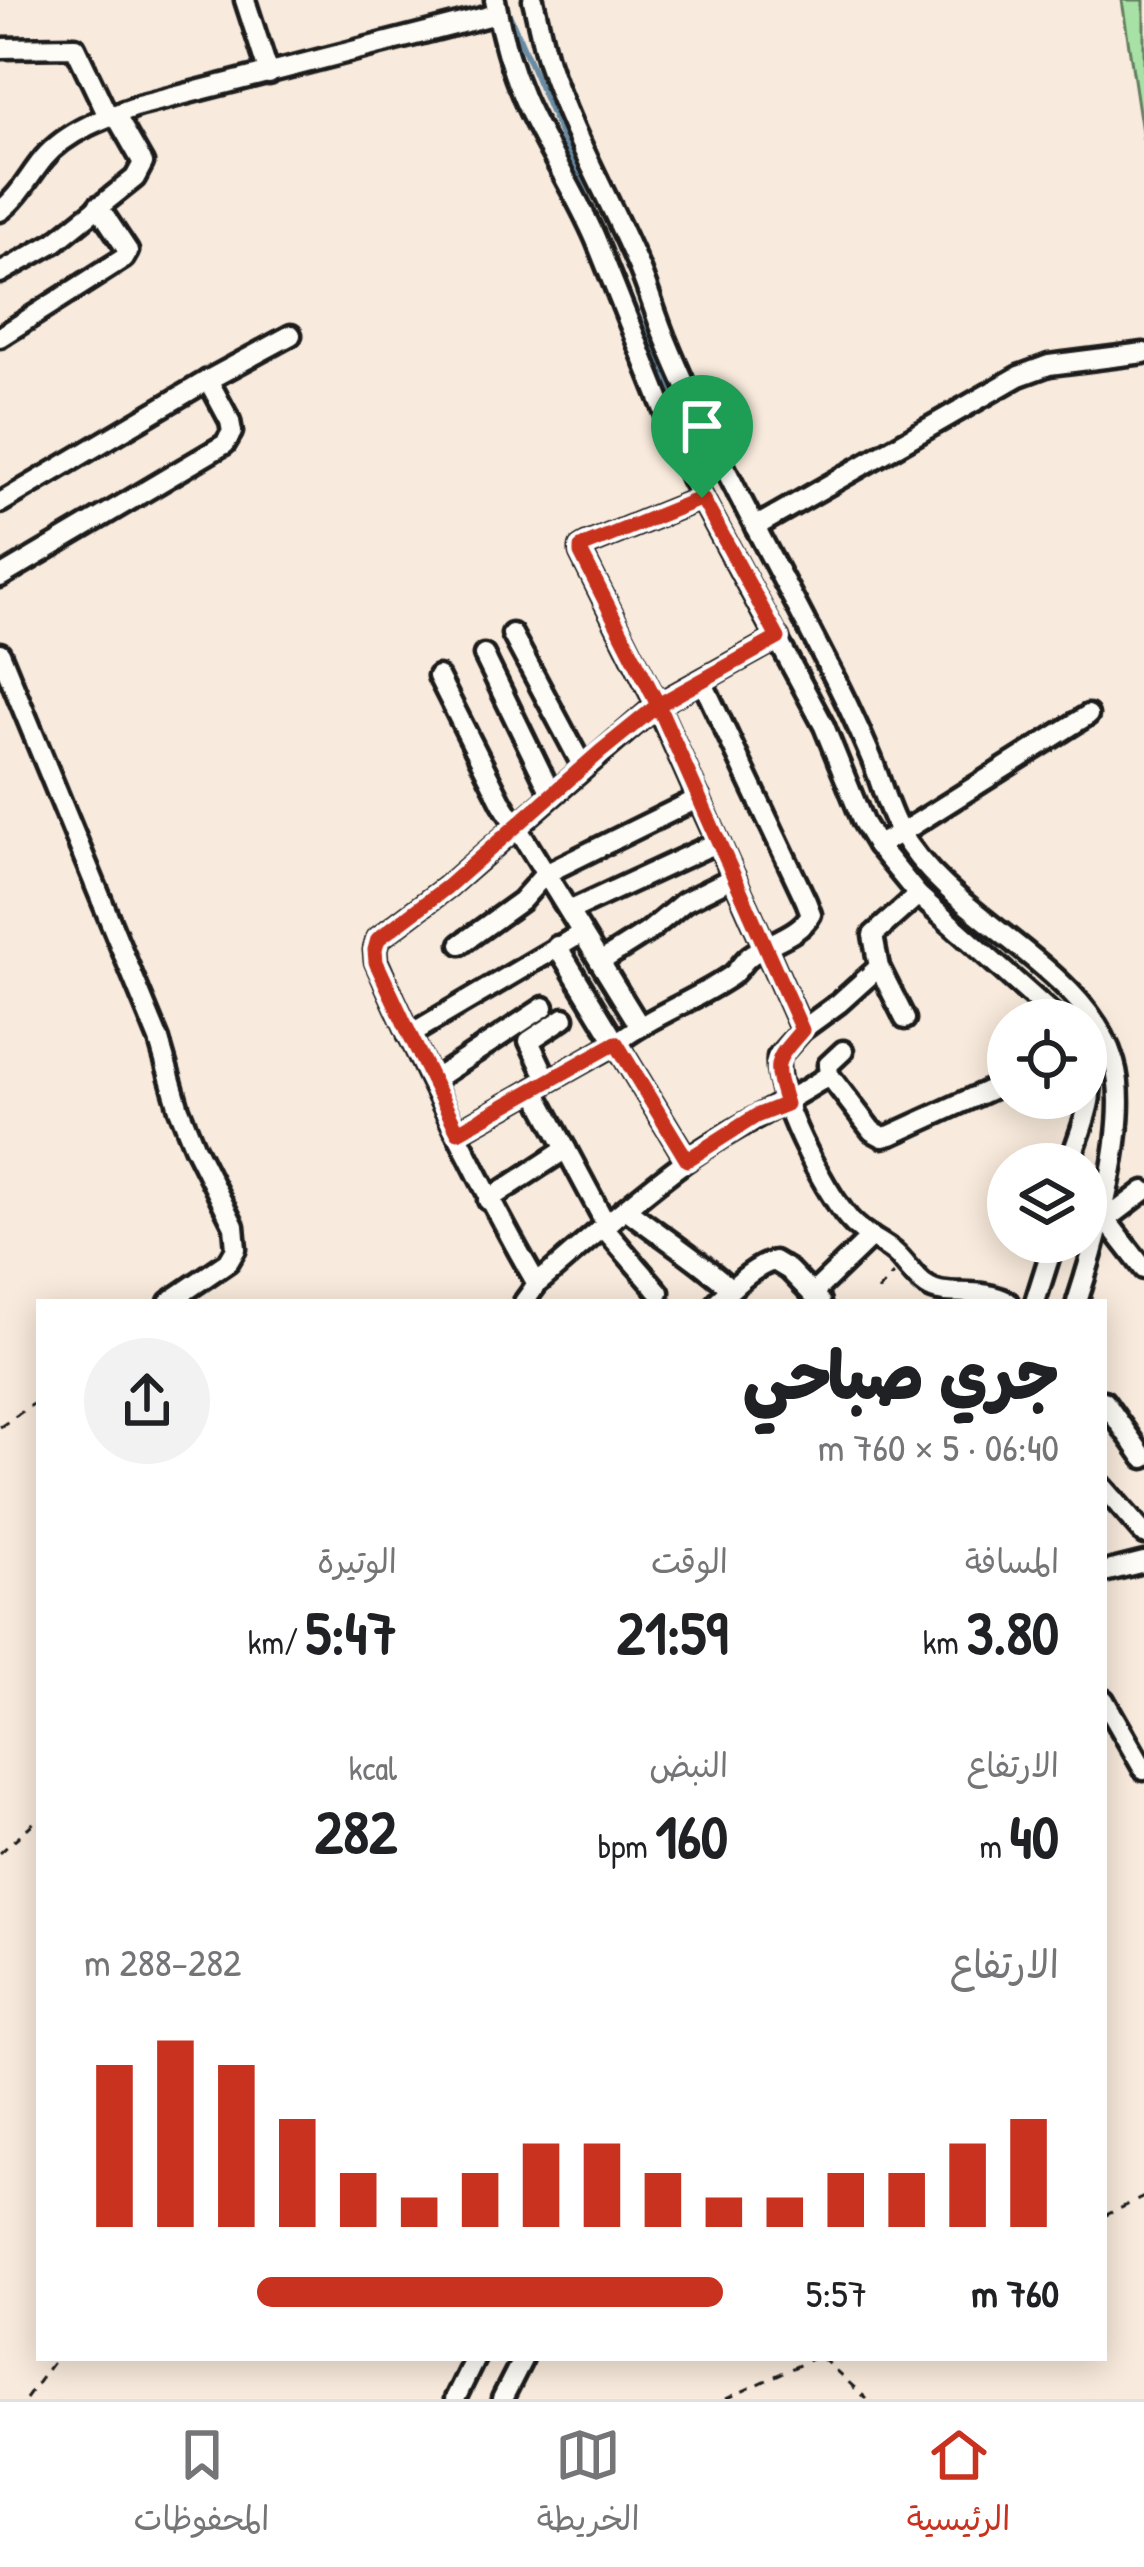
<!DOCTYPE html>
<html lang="ar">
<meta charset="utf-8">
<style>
:root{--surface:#fff;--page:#f2f2f2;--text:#202124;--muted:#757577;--line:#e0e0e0;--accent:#c8321e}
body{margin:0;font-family:"Patrick Hand","Playpen Sans Arabic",sans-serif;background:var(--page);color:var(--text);direction:rtl;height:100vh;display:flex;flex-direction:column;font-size:45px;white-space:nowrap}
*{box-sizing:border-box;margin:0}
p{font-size:39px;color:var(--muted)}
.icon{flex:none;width:66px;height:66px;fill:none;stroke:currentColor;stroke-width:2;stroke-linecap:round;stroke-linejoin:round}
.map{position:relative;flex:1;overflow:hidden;direction:ltr}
.drawer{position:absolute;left:36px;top:1299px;width:1071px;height:1062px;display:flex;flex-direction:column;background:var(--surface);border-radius:0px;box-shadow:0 6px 30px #0003;direction:rtl}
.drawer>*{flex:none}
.controls{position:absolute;left:987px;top:999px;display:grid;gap:24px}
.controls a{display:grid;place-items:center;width:120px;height:120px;border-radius:50%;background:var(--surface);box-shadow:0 6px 30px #0003;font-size:60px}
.pin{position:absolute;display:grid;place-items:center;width:102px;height:102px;color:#fff;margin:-123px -51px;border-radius:50% 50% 50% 0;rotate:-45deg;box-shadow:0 0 12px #0007}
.pin .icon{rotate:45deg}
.round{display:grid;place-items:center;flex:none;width:126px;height:126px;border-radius:63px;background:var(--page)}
.overview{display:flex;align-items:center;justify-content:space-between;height:204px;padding:0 48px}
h1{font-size:66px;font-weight:800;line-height:90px}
.figures{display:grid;grid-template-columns:repeat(3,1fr);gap:18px;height:204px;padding:12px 48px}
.figures div{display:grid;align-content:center}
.figures b{font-size:60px;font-weight:800}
.figures small{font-size:33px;font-weight:400}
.figures p{font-size:33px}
.chart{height:336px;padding:24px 48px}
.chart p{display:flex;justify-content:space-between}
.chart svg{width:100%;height:216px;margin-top:12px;stroke:var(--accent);stroke-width:6}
ul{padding:0 48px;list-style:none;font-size:39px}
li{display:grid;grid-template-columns:192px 144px 1fr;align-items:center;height:90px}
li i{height:30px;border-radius:15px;background:var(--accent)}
.dock{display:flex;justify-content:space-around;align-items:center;height:168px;border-top:3px solid var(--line);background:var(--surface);font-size:33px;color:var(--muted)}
.dock a{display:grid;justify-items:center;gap:6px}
.dock .active{color:var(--accent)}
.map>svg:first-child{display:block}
</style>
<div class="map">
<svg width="1144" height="2399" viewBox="0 0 1144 2399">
<rect width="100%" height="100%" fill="#f8eadc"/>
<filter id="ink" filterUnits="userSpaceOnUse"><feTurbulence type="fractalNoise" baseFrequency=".00833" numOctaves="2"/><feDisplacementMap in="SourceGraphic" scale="24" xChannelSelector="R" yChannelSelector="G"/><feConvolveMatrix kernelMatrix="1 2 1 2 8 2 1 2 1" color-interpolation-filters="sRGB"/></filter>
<g filter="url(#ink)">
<path fill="#a8e1a5" stroke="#627e60" stroke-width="3" d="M 1122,0 L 1144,0 L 1144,145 Z"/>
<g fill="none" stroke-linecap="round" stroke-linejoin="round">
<path stroke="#698ca4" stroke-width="6" d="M 503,0 L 694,446"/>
<defs>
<g id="minor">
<path d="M 245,0 L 269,74"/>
<path d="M 495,0 C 501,34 510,67 524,99 C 545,147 575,191 596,240 L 691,478 L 824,726 L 863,822 L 877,845 L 918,895 L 1059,1020"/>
<path d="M 533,0 C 538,20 542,42 548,62 C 571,134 611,201 640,270 C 649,292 656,316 665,338 C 710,448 769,551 823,656 C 840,688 856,722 870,755 C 881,780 886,807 900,831 C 950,920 1085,965 1114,1062 C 1132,1120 1096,1244 1077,1302"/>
<path d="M 0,48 L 75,47 L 108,116"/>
<path d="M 0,211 C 19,197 29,176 44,158 C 67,131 106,117 138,106 L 497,14"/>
<path d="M 0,273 L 55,242 L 135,178 L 143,163 L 115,114"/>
<path d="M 0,337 L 124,258 L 128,251 L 98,206"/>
<path d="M 702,498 L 586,545 L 581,548 L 581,553 L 657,705 L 802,1030"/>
<path d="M 0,503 L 208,380 L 291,335"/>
<path d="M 755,527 L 1019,376 L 1049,365 L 1144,353"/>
<path d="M 0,577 L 225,444 L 232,432 L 230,421 L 208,380"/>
<path d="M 512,634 L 583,767"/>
<path d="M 0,653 L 159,1040 L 179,1109 L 194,1146 L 234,1226 L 236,1249 L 229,1261 L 169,1302"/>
<path d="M 484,655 L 552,795"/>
<path d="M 438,676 L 502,803 L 639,1025"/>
<path d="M 877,845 L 901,833 L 1088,715"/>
<path d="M 918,895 L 873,935 L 879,967 L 839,1003 L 802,1030 L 778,1057 C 774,1096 823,1189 849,1219 C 861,1234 879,1240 894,1252 C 906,1262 914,1278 927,1286 C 946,1299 979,1286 1008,1302"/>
<path d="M 569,911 L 718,842"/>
<path d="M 461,944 L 521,901 L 545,874 L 699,798"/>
<path d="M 557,946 L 687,1160"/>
<path d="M 600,962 L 649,931 L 684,902 L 734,877"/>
<path d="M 879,967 L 905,1019"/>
<path d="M 409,1035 L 582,933"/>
<path d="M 829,1075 L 872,1131 L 883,1137 L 891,1135 L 998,1086"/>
<path d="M 432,1081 L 544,1007"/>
<path d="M 548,1081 L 529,1041 L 564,1018"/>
<path d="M 534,1089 L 606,1224"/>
<path d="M 458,1132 L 616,1043 C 651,1016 694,1001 731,976 C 739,970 742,962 750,956 C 770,941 799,936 811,914 L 806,901 L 702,681"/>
<path d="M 1070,1164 C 1079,1129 1100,1096 1086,1059"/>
<path d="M 488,1200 L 566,1149"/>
<path d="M 626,1209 C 661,1236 699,1260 731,1289"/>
<path d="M 1086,1215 L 1106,1220 L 1144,1269"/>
<path d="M 1106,1220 L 1144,1191"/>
<path d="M 603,1227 L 659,1292"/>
<path d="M 537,1284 C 477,1180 425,1071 376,961 L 375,950 L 378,939 L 447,887 L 657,705 L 778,638"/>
<path d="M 812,1294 L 871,1237"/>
<path d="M 524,1302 L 537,1284 C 586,1242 634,1199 687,1160 C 732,1127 783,1106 829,1075 L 828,1065 L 843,1051"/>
<path d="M 717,1302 C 735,1286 751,1268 774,1261 L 789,1270 L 820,1302"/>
<path d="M 1035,1302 L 1054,1242"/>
<path d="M 1104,1401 L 1144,1458"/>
<path d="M 1104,1488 L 1144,1534"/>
<path d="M 1104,1572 L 1144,1562"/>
<path d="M 1104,1700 L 1144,1770"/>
<path d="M 455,2399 L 475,2358"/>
<path d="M 502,2399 L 523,2358"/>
</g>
</defs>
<use href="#minor" stroke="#1c1c1c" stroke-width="27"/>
<g stroke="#1c1c1c" stroke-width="3" stroke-dasharray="9 9" stroke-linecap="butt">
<path d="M 878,1291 L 893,1274"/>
<path d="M 0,1427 L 39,1400"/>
<path d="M 0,1853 L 39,1818"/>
<path d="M 1104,2216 L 1144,2197"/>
<path d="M 822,2358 L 867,2399"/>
<path d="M 26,2399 L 56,2358"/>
<path d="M 726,2399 L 814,2358"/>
</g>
<use href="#minor" stroke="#fdfcf7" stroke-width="18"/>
</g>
</g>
<g fill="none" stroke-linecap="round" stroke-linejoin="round" filter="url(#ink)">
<defs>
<path id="route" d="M 702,498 L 778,638 L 658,705 L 600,752 L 447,887 L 378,939 L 375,950 L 376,962 L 410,1035 L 458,1132 L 616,1043 L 687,1160 L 756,1116 L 786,1104 C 773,1062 773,1063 802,1030 L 658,705 L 581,553 L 581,548 L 586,545 L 702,498"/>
</defs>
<use href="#route" stroke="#fff" stroke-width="24"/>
<use href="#route" stroke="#c8321e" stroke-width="15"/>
</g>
</svg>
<div class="controls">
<a><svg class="icon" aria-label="locate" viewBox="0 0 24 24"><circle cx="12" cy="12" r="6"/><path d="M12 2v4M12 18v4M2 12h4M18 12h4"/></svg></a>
<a><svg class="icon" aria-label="layers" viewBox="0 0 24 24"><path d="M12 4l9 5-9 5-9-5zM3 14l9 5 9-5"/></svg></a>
</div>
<div class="pin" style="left:702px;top:498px;background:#1e9e55"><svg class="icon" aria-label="arrive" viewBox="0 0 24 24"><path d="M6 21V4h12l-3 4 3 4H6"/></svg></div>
<section class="drawer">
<div class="overview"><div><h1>جري صباحي</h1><p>06:40 · 5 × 760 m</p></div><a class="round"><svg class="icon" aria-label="share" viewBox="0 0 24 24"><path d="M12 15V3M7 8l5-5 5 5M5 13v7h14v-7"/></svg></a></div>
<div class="figures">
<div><p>المسافة</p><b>3.80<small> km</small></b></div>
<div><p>الوقت</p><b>21:59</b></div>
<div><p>الوتيرة</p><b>5:47<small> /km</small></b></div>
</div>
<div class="figures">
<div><p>الارتفاع</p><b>40<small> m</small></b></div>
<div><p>النبض</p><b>160<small> bpm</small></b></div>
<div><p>kcal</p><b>282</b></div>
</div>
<div class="chart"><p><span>الارتفاع</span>282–288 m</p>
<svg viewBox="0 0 160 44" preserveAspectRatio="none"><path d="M5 44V11M15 44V6M25 44V11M35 44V22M45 44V33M55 44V38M65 44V33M75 44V27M85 44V27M95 44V33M105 44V38M115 44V38M125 44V33M135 44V33M145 44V27M155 44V22"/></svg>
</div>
<ul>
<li><b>760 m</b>5:57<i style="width:73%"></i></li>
</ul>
</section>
</div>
<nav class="dock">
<a class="active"><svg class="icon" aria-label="home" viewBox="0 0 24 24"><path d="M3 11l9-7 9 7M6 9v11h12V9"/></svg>الرئيسية</a>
<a><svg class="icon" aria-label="map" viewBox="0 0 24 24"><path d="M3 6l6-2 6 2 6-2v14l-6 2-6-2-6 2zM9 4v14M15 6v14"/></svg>الخريطة</a>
<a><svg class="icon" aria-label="saved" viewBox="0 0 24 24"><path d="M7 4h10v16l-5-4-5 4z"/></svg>المحفوظات</a>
</nav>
